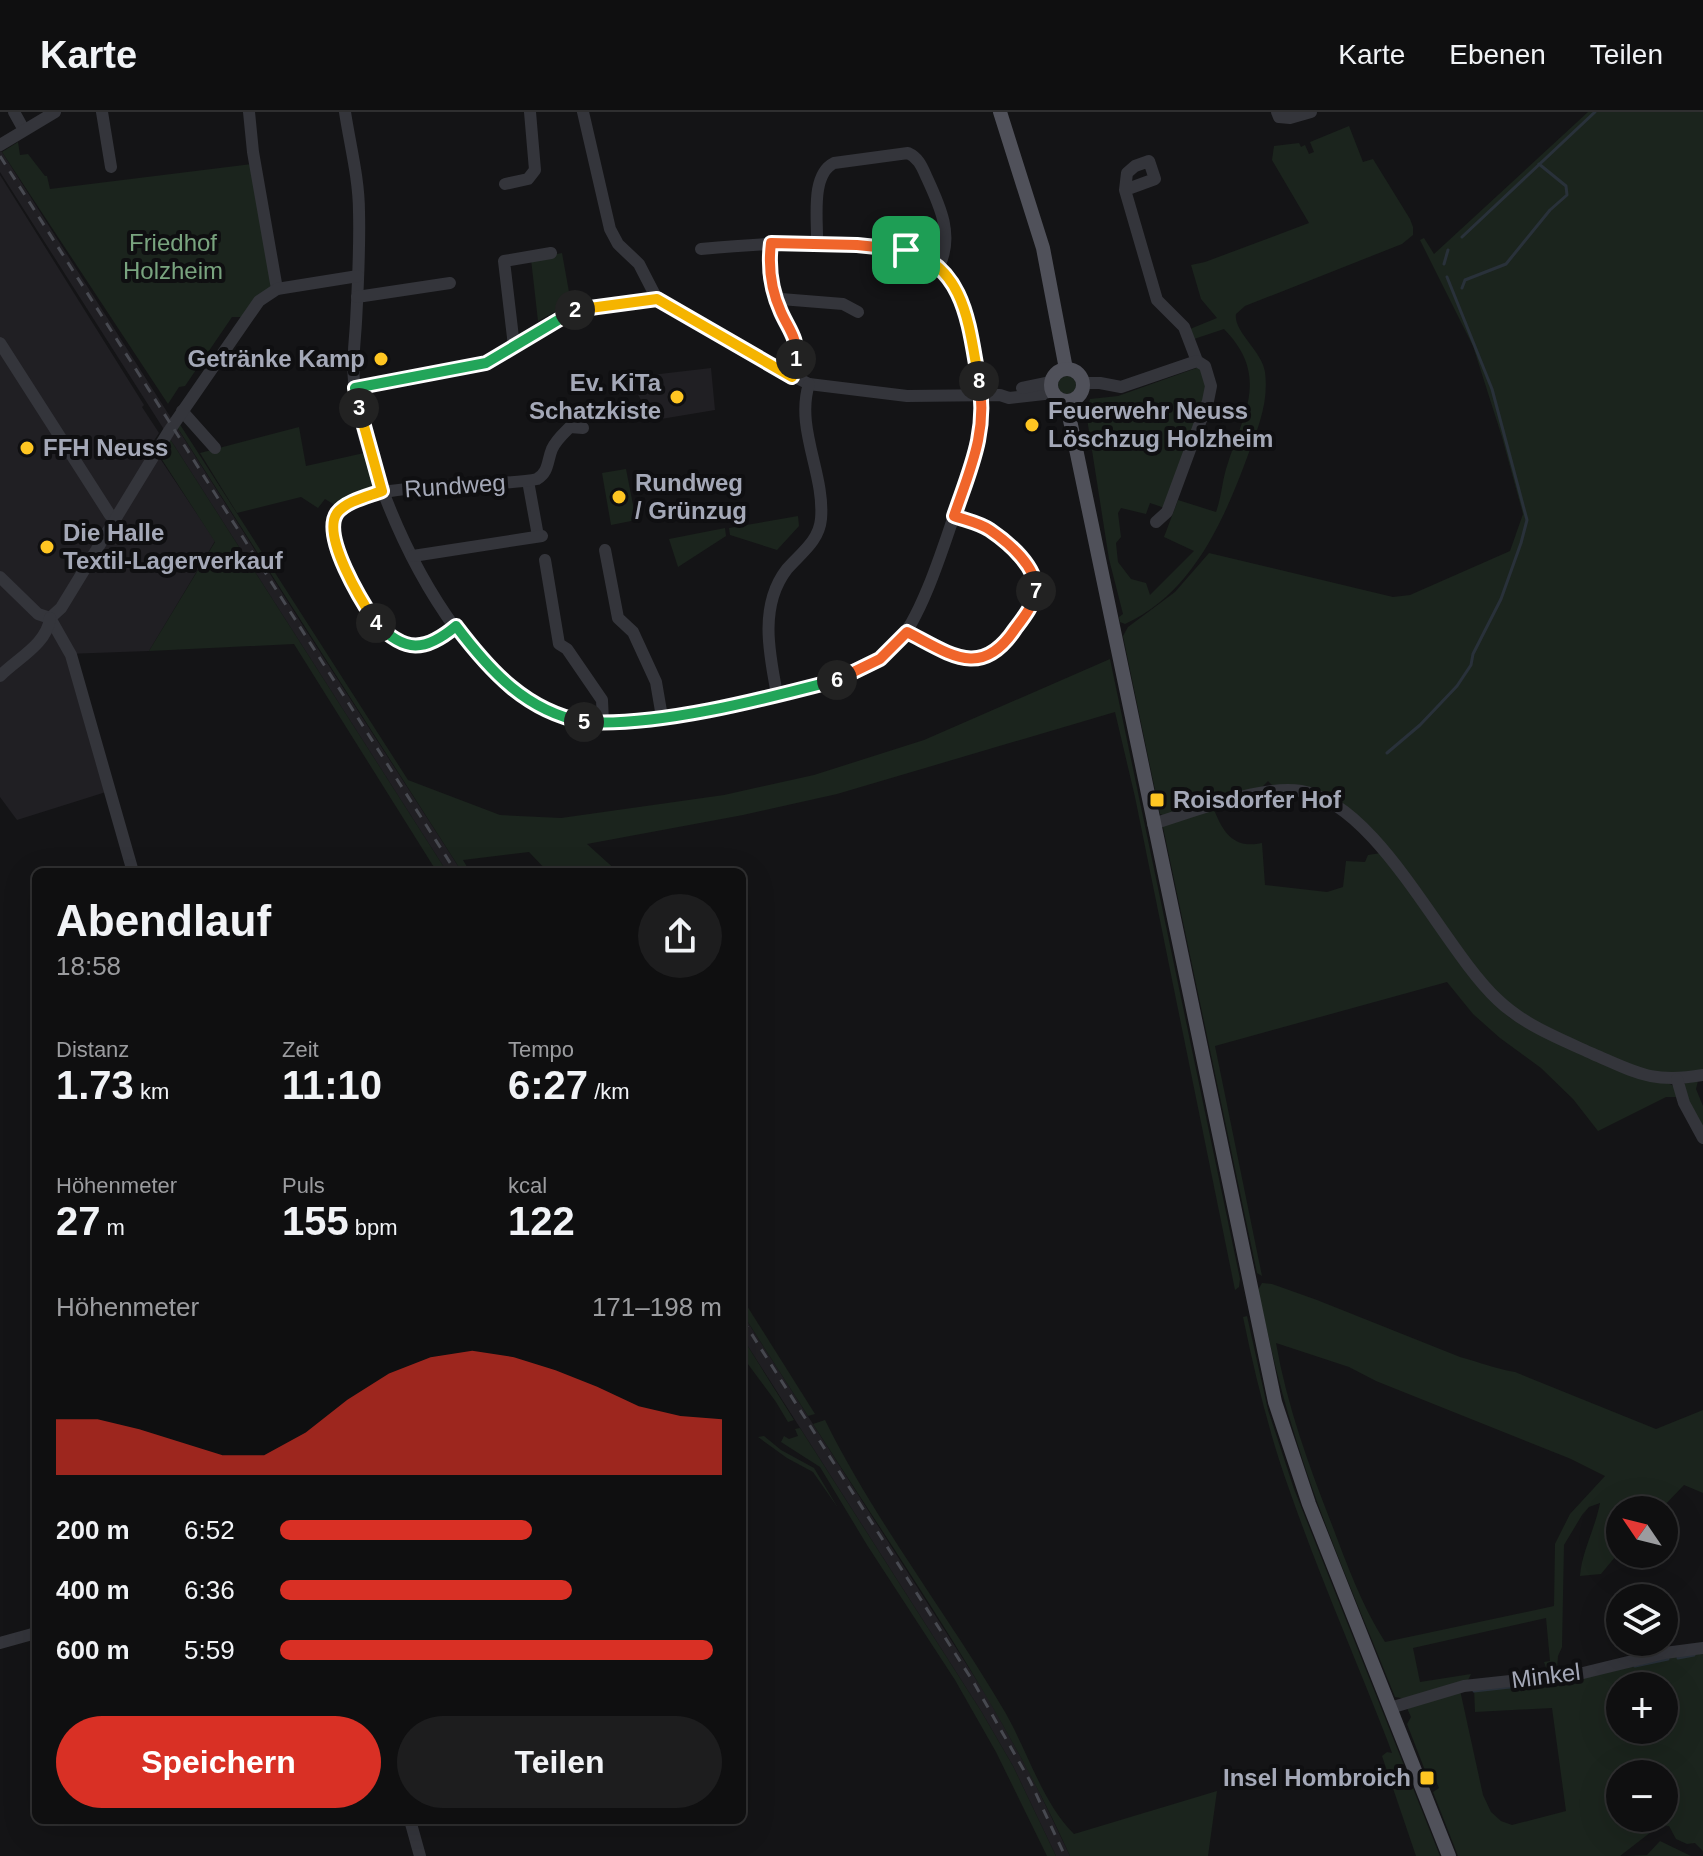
<!DOCTYPE html>
<html lang="de">
<meta charset="utf-8">
<style>
:root{--surface:#0f0f10;--page:#1d1d1e;--text:#f1f3f6;--muted:#9b9c9f;--line:#2f2f30;--accent:#d93025}
body{margin:0;font-family:Arial,sans-serif;background:var(--page);color:var(--text);height:100vh;display:flex;flex-direction:column;font-size:30px;white-space:nowrap}
*{box-sizing:border-box;margin:0}
p{font-size:26px;color:var(--muted)}
.icon{flex:none;width:44px;height:44px;fill:none;stroke:currentColor;stroke-width:2;stroke-linecap:round;stroke-linejoin:round}
.map{position:relative;flex:1;overflow:hidden}
.drawer{position:absolute;left:32px;top:756px;width:714px;height:956px;display:flex;flex-direction:column;background:var(--surface);border-radius:12px;box-shadow:0 8px 32px #0002,0 0 0 2px var(--line)}
.drawer>*{flex:none}
.needle{width:52px;rotate:305deg}
.fabs{position:absolute;left:1606px;top:1384px;display:grid;gap:16px}
.fabs a{display:grid;place-items:center;width:72px;height:72px;border-radius:50%;background:var(--surface);box-shadow:0 8px 32px #0002,0 0 0 2px var(--line);font-size:40px}
.pin{position:absolute;display:grid;place-items:center;width:68px;height:68px;color:#fff;margin:-34px;border-radius:16px;box-shadow:0 4px 12px #0006}
.km{position:absolute;width:40px;height:40px;margin:-20px;border-radius:50%;background:#222;color:#fff;font-size:22px;line-height:40px;text-align:center}
.round{display:grid;place-items:center;flex:none;width:84px;height:84px;border-radius:42px;background:var(--page)}
.overview{display:flex;align-items:center;justify-content:space-between;height:136px;padding:0 24px}
h1{font-size:44px;font-weight:700;line-height:60px}
.stats{display:grid;grid-template-columns:repeat(3,1fr);gap:12px;height:136px;padding:8px 24px}
.stats div{display:grid;align-content:center}
.stats b{font-size:40px;font-weight:700}
.stats small{font-size:22px;font-weight:400}
.stats p{font-size:22px}
.chart{height:224px;padding:16px 24px}
.chart p{display:flex;justify-content:space-between}
.chart svg{width:100%;height:144px;margin-top:8px;fill:var(--accent);opacity:.7}
.button{display:flex;gap:16px;margin-top:auto;padding:16px 24px}
.button a{flex:1;height:92px;border-radius:48px;background:var(--accent);color:#fff;font-size:32px;font-weight:700;line-height:92px;text-align:center}
.button a+a{background:var(--page);color:var(--text)}
ul{padding:0 24px;list-style:none;font-size:26px}
li{display:grid;grid-template-columns:128px 96px 1fr;align-items:center;height:60px}
li i{height:20px;border-radius:10px;background:var(--accent)}
header{display:flex;align-items:center;gap:48px;box-sizing:border-box;height:112px;padding:0 40px;background:var(--surface);border-bottom:2px solid var(--line)}
header strong{font-size:38px}
nav{display:flex;gap:44px;margin-inline-start:auto;font-size:28px}
.map>svg:first-child{display:block}
</style>
<header>
<strong>Karte</strong>
<nav><a>Karte</a><a>Ebenen</a><a>Teilen</a></nav>
</header>
<div class="map">
<svg width="1703" height="1744" viewBox="0 0 1703 1744">
<rect width="100%" height="100%" fill="#141416"/>
<g fill="#201f23">
<path d="M 0,37 L 300,509 L 462,760 L 447,760 L 170,327 L 0,60 Z"/>
<path d="M 0,63 L 144,293 L 142,295 L 159,321 L 151,333 L 215,429 L 149,539 L 66,542 L 106,680 L 17,708 L 0,685 Z"/>
<path d="M 711,256 L 715,298 L 649,309 L 646,297 L 631,270 L 634,265 Z"/>
<path d="M 742,1201 L 988,1586 L 1033,1667 L 1070,1744 L 1056,1744 L 1013,1654 L 981,1599 L 742,1225 Z"/>
</g>
<g fill="#1b241d" fill-rule="evenodd">
<path d="M 1588,0 L 1703,0 L 1703,960 L 1656,964 L 1536,912 L 1494,881 L 1338,691 L 1274,675 L 1268,669 L 1259,678 L 1165,704 L 1160,702 L 1123,524 L 1128,515 L 1175,480 L 1209,441 L 1393,485 L 1410,483 L 1510,439 L 1523,402 L 1502,325 L 1473,234 L 1420,128 L 1424,126 L 1434,142 Z"/>
<path d="M 1349,14 L 1363,50 L 1373,47 L 1410,107 L 1413,115 L 1413,123 L 1402,132 L 1245,194 L 1236,202 C 1233,219 1262,239 1265,260 C 1269,290 1258,316 1248,343 C 1224,408 1193,481 1125,512 L 1120,510 L 1119,505 L 1123,502 L 1109,447 L 1086,300 L 1090,287 L 1118,284 L 1202,254 L 1208,273 L 1165,396 L 1150,391 L 1146,402 L 1121,396 L 1118,401 L 1121,425 L 1116,431 L 1118,450 L 1131,467 L 1146,471 L 1150,483 L 1194,439 L 1164,425 L 1178,388 L 1216,400 C 1222,384 1222,367 1228,351 C 1245,299 1269,263 1224,217 L 1194,227 L 1190,217 L 1217,206 L 1201,187 L 1191,153 L 1205,150 L 1309,111 L 1272,48 L 1274,34 L 1299,31 L 1301,35 L 1305,33 L 1309,42 L 1314,40 L 1310,30 Z"/>
<path d="M 18,30 L 20,43 L 28,42 L 45,64 L 47,64 L 50,77 L 252,52 L 274,171 L 241,205 L 232,205 L 185,274 L 179,275 L 168,292 L 2,40 Z"/>
<path d="M 562,141 L 571,191 L 538,209 L 531,147 Z"/>
<circle cx="1067" cy="273" r="9"/>
<path d="M 179,311 L 408,668 L 500,703 L 561,706 L 724,683 L 814,663 L 924,628 L 1110,547 L 1240,1167 L 1239,1175 L 1235,1178 L 1135,685 L 1115,600 L 837,682 L 743,703 L 587,732 L 618,760 L 548,760 L 529,740 L 463,748 L 470,760 L 462,760 L 177,315 Z"/>
<path d="M 299,315 L 306,354 L 364,341 L 374,376 L 338,395 L 325,387 L 318,396 L 301,385 L 237,401 L 200,341 Z"/>
<path d="M 170,327 L 447,760 L 437,760 L 294,532 L 149,539 L 215,430 L 159,343 Z"/>
<path d="M 626,357 L 636,408 L 611,413 L 602,361 Z"/>
<path d="M 798,404 L 799,414 L 777,438 L 730,423 L 729,416 Z"/>
<path d="M 725,416 L 726,424 L 678,455 L 669,427 Z"/>
<path d="M 1255,686 L 1215,700 C 1224,722 1235,737 1262,731 L 1265,773 L 1327,780 L 1343,775 L 1346,749 L 1365,750 L 1368,743 L 1381,741 L 1498,895 L 1510,906 L 1672,973 L 1678,980 L 1676,985 L 1666,985 L 1598,1019 L 1573,987 L 1541,956 L 1500,926 L 1473,902 L 1447,870 L 1215,934 L 1262,1164 L 1257,1161 L 1163,715 L 1164,712 Z"/>
<path d="M 1698,969 L 1696,977 L 1703,994 L 1703,1022 L 1683,976 L 1685,971 Z"/>
<path d="M 1262,1171 L 1272,1172 L 1317,1188 L 1460,1245 C 1479,1250 1496,1257 1515,1260 L 1656,1317 L 1703,1298 L 1703,1381 L 1684,1373 L 1660,1398 L 1620,1398 L 1620,1439 L 1601,1462 L 1580,1464 C 1582,1439 1595,1417 1600,1391 L 1589,1395 L 1582,1403 L 1564,1433 L 1562,1535 L 1558,1544 L 1557,1558 L 1548,1561 L 1544,1550 L 1550,1549 L 1546,1506 L 1413,1536 L 1420,1570 L 1471,1562 L 1468,1568 L 1407,1587 L 1395,1585 C 1361,1499 1323,1415 1296,1327 C 1280,1278 1269,1228 1258,1178 ZM 1276,1231 L 1349,1255 L 1376,1269 L 1571,1347 L 1605,1364 L 1570,1402 L 1555,1432 L 1554,1494 L 1385,1530 C 1362,1494 1347,1453 1332,1413 C 1309,1354 1287,1294 1276,1231 Z"/>
<path d="M 742,1186 L 815,1302 L 808,1304 L 742,1201 Z"/>
<path d="M 1247,1204 L 1268,1298 L 1294,1377 L 1440,1744 L 1416,1744 L 1382,1644 L 1387,1640 L 1392,1641 L 1388,1630 C 1355,1545 1319,1463 1289,1377 C 1269,1321 1255,1263 1243,1205 Z"/>
<path d="M 742,1225 L 794,1308 L 788,1310 L 776,1290 L 742,1244 Z"/>
<path d="M 825,1308 C 876,1411 947,1501 1005,1600 C 1027,1638 1043,1692 1074,1722 L 1217,1679 L 1208,1744 L 1070,1744 C 1001,1591 903,1453 813,1312 Z"/>
<path d="M 800,1316 L 981,1599 L 1013,1654 L 1056,1744 L 1047,1744 L 996,1640 L 955,1568 L 867,1433 L 820,1355 L 781,1330 L 784,1324 L 789,1327 L 798,1324 L 795,1317 Z"/>
<path d="M 764,1324 L 781,1338 L 814,1356 L 838,1396 L 813,1360 L 787,1346 L 758,1325 Z"/>
<path d="M 1703,1539 L 1703,1739 L 1695,1731 L 1687,1732 L 1676,1727 L 1669,1714 L 1660,1713 L 1620,1744 L 1458,1744 L 1433,1680 L 1439,1676 L 1432,1659 L 1426,1661 L 1407,1612 L 1411,1605 L 1406,1594 L 1460,1578 L 1483,1683 L 1491,1700 L 1501,1709 L 1512,1713 L 1566,1699 L 1552,1596 L 1475,1600 L 1474,1576 ZM 1620,1574 L 1664,1574 L 1664,1618 L 1620,1618 ZM 1620,1662 L 1664,1662 L 1664,1706 L 1620,1706 Z"/>
<path d="M 1660,1729 L 1691,1744 L 1626,1744 L 1647,1743 Z"/>
</g>
<g fill="none" stroke-linecap="round" stroke-linejoin="round">
<g stroke="#29313a" stroke-width="3">
<path d="M 1462,125 L 1595,0"/>
<path d="M 1444,152 L 1448,138"/>
<path d="M 1462,176 L 1465,168 L 1506,152 L 1550,98 L 1567,83 L 1566,74 L 1539,52"/>
<path d="M 1387,641 L 1420,613 L 1457,574 L 1471,553 L 1473,542 L 1501,487 L 1521,431 L 1527,408 L 1492,277 L 1447,165"/>
<path d="M 1678,1546 L 1694,1543"/>
<path d="M 1635,1554 L 1668,1547"/>
<path d="M 1474,1579 L 1573,1568"/>
</g>
<g stroke="#34353b" stroke-width="12">
<path d="M 14,0 L 24,18"/>
<path d="M 102,0 L 111,55"/>
<path d="M 249,0 L 253,40 L 277,177"/>
<path d="M 345,0 C 350,33 359,67 359,100 C 360,137 358,173 356,210 C 355,229 352,249 354,269 C 357,304 368,341 381,374 C 412,458 483,593 581,609 C 631,617 698,600 747,589 C 798,578 857,572 895,534 C 923,506 948,420 962,380 C 968,362 977,343 980,324 C 986,283 970,175 934,150 C 890,120 756,132 701,137"/>
<path d="M 583,0 L 610,117 L 618,132 L 639,152 L 657,187"/>
<path d="M 1277,0 L 1279,5 L 1290,6 L 1311,0"/>
<path d="M 0,33 L 55,0"/>
<path d="M 505,72 L 528,67 L 535,58 L 530,0"/>
<path d="M 1125,78 L 1155,67 L 1149,49 L 1135,54 L 1127,61 L 1125,78 L 1157,188 L 1184,215 L 1197,249"/>
<path d="M 771,131 L 769,149 L 772,175 L 781,202 L 796,229 L 792,265"/>
<path d="M 817,132 C 818,109 810,63 834,51 L 908,41 C 919,46 922,55 927,66 C 940,94 954,124 939,154"/>
<path d="M 357,185 L 450,171"/>
<path d="M 776,189 L 781,187 L 843,192 L 858,200"/>
<path d="M 0,231 L 110,403 L 115,406"/>
<path d="M 514,234 L 504,149 L 551,141"/>
<path d="M 1083,271 L 1100,271 L 1121,275 L 1197,249 L 1205,254 L 1211,274 L 1208,289 L 1167,400 L 1156,410"/>
<path d="M 355,276 L 479,253 L 492,248 L 545,214 L 579,197 L 657,187 L 747,241 L 809,272 L 907,284 L 1000,283 L 1009,286 L 1053,281"/>
<path d="M 1022,276 L 1051,270"/>
<path d="M 182,299 L 215,336"/>
<path d="M 528,369 L 538,424"/>
<path d="M 605,438 L 618,506 L 633,520 L 656,570 L 662,605"/>
<path d="M 413,444 L 542,424"/>
<path d="M 545,448 L 559,532 L 567,537 L 602,588 L 603,610"/>
<path d="M 0,465 L 38,502 L 50,506"/>
<path d="M 50,506 L 61,496 L 169,319 L 259,189 L 277,177 L 358,164"/>
<path d="M 50,506 L 71,543 L 133,760"/>
<path d="M 456,514 C 441,527 428,538 407,533 C 396,530 385,521 377,513 C 362,495 323,424 337,402 C 359,366 495,377 537,367 C 549,360 547,349 552,337 C 556,328 563,322 570,315 L 583,316"/>
<path d="M 907,520 C 925,529 949,547 969,548 C 998,549 1045,494 1035,465 C 1029,448 1003,426 988,417 C 978,411 965,408 954,404"/>
<path d="M 0,564 C 18,546 47,532 50,506"/>
<path d="M 777,582 C 769,541 759,493 787,457 C 801,441 819,429 821,407 C 825,362 795,316 809,272"/>
<path d="M 1153,712 C 1192,700 1263,672 1301,679 C 1379,692 1442,836 1498,888 C 1524,913 1560,927 1593,942 C 1637,961 1653,972 1703,963"/>
<path d="M 1677,967 L 1684,991 L 1703,1026"/>
<path d="M 0,1531 L 36,1521"/>
<path d="M 1390,1596 L 1464,1574 L 1583,1561 L 1665,1541 L 1703,1536"/>
<path d="M 410,1708 L 420,1744"/>
</g>
<g stroke="#50515a" stroke-width="14">
<path d="M 1000,0 L 1043,136 L 1066,257"/>
<circle cx="1067" cy="273" r="16"/>
<path d="M 1066,289 L 1275,1290 L 1309,1392 L 1449,1744"/>
</g>
<g stroke="#474950" stroke-width="3" stroke-dasharray="10 8" stroke-linecap="butt">
<path d="M 0,44 L 456,760"/>
<path d="M 742,1207 L 974,1571 L 1030,1669 L 1065,1744"/>
</g>
</g>
<g fill="none" stroke-linecap="round" stroke-linejoin="round">
<defs>
<path id="split-1" d="M 796,247 C 798,226 789,218 781,200 C 771,178 768,155 771,131 L 857,133 L 906,138"/>
<path id="split-2" d="M 575,198 L 657,187 L 792,265 L 796,247"/>
<path id="split-3" d="M 359,296 L 355,276 L 486,251 L 575,198"/>
<path id="split-4" d="M 359,296 L 382,379 C 369,384 346,389 337,401 C 321,424 362,490 376,511"/>
<path id="split-5" d="M 376,511 C 405,541 425,540 456,514 C 490,559 526,599 584,610"/>
<path id="split-6" d="M 584,610 C 658,615 764,587 837,568"/>
<path id="split-7" d="M 837,568 L 880,547 L 907,520 C 950,542 981,568 1015,517 C 1024,505 1033,494 1036,479"/>
<path id="split-8" d="M 979,269 C 988,320 970,357 954,404 C 965,408 980,411 990,418 C 1009,431 1037,455 1036,479"/>
<path id="split-9" d="M 906,138 C 967,155 969,217 979,269"/>
</defs>
<use href="#split-1" stroke="#fff" stroke-width="16"/>
<use href="#split-2" stroke="#fff" stroke-width="16"/>
<use href="#split-3" stroke="#fff" stroke-width="16"/>
<use href="#split-4" stroke="#fff" stroke-width="16"/>
<use href="#split-5" stroke="#fff" stroke-width="16"/>
<use href="#split-6" stroke="#fff" stroke-width="16"/>
<use href="#split-7" stroke="#fff" stroke-width="16"/>
<use href="#split-8" stroke="#fff" stroke-width="16"/>
<use href="#split-9" stroke="#fff" stroke-width="16"/>
<use href="#split-1" stroke="#f0652b" stroke-width="10"/>
<use href="#split-2" stroke="#f5b400" stroke-width="10"/>
<use href="#split-3" stroke="#22a559" stroke-width="10"/>
<use href="#split-4" stroke="#f5b400" stroke-width="10"/>
<use href="#split-5" stroke="#22a559" stroke-width="10"/>
<use href="#split-6" stroke="#22a559" stroke-width="10"/>
<use href="#split-7" stroke="#f0652b" stroke-width="10"/>
<use href="#split-8" stroke="#f0652b" stroke-width="10"/>
<use href="#split-9" stroke="#f5b400" stroke-width="10"/>
</g>
<g fill="#ffc622" stroke="#0f0f11" stroke-width="3">
<circle cx="381" cy="247" r="8"/>
<circle cx="677" cy="285" r="8"/>
<circle cx="1032" cy="313" r="8"/>
<circle cx="27" cy="336" r="8"/>
<circle cx="619" cy="385" r="8"/>
<circle cx="47" cy="435" r="8"/>
<rect x="1149" y="680" width="16" height="16" rx="4"/>
<rect x="1419" y="1658" width="16" height="16" rx="4"/>
</g>
<g text-anchor="middle" stroke-width="8" stroke-linejoin="round" paint-order="stroke">
<g font-size="24" fill="#79a47f" stroke="#0f0f11">
<text x="173" y="139">Friedhof<tspan x="173" dy="28">Holzheim</tspan></text>
</g>
<g font-size="24" font-weight="bold" fill="#a4a8b7" stroke="#0f0f11" text-anchor="start">
<text x="365" y="255" text-anchor="end">Getränke Kamp</text>
<text x="661" y="279" text-anchor="end">Ev. KiTa<tspan x="661" dy="28">Schatzkiste</tspan></text>
<text x="1048" y="307">Feuerwehr Neuss<tspan x="1048" dy="28">Löschzug Holzheim</tspan></text>
<text x="43" y="344">FFH Neuss</text>
<text x="635" y="379">Rundweg<tspan x="635" dy="28">/ Grünzug</tspan></text>
<text x="63" y="429">Die Halle<tspan x="63" dy="28">Textil-Lagerverkauf</tspan></text>
<text x="1173" y="696">Roisdorfer Hof</text>
<text x="1411" y="1674" text-anchor="end">Insel Hombroich</text>
</g>
<g font-size="24" fill="#a4a8b7" stroke="#0f0f11">
<text transform="translate(455 374) rotate(-4)" y="8">Rundweg</text>
<text transform="translate(1546 1564) rotate(-7)" y="8">Minkel</text>
</g>
</g>
</svg>
<div class="fabs">
<a><svg class="needle" viewBox="-14 -14 28 28"><path d="M0-13l5 13h-10z" fill="#e53935"/><path d="M0 13l5-13h-10z" fill="#9b9c9f"/></svg></a>
<a><svg class="icon" aria-label="layers" viewBox="0 0 24 24"><path d="M12 4l9 5-9 5-9-5zM3 14l9 5 9-5"/></svg></a>
<a>+</a>
<a>−</a>
</div>
<div class="pin" style="left:906px;top:138px;background:#1e9e55"><svg class="icon" aria-label="arrive" viewBox="0 0 24 24"><path d="M6 21V4h12l-3 4 3 4H6"/></svg></div>
<b class="km" style="left:796px;top:247px">1</b>
<b class="km" style="left:575px;top:198px">2</b>
<b class="km" style="left:359px;top:296px">3</b>
<b class="km" style="left:376px;top:511px">4</b>
<b class="km" style="left:584px;top:610px">5</b>
<b class="km" style="left:837px;top:568px">6</b>
<b class="km" style="left:1036px;top:479px">7</b>
<b class="km" style="left:979px;top:269px">8</b>
<section class="drawer">
<div class="overview"><div><h1>Abendlauf</h1><p>18:58</p></div><a class="round"><svg class="icon" aria-label="share" viewBox="0 0 24 24"><path d="M12 15V3M7 8l5-5 5 5M5 13v7h14v-7"/></svg></a></div>
<div class="stats">
<div><p>Distanz</p><b>1.73<small> km</small></b></div>
<div><p>Zeit</p><b>11:10</b></div>
<div><p>Tempo</p><b>6:27<small> /km</small></b></div>
</div>
<div class="stats">
<div><p>Höhenmeter</p><b>27<small> m</small></b></div>
<div><p>Puls</p><b>155<small> bpm</small></b></div>
<div><p>kcal</p><b>122</b></div>
</div>
<div class="chart"><p><span>Höhenmeter</span>171–198 m</p>
<svg viewBox="0 0 160 44" preserveAspectRatio="none"><path d="M0 44V27L10 27L20 30L30 34L40 38L50 38L60 31L70 21L80 13L90 8L100 6L110 8L120 12L130 17L140 23L150 26L160 27V44z"/></svg>
</div>
<ul>
<li><b>200 m</b>6:52<i style="width:57%"></i></li>
<li><b>400 m</b>6:36<i style="width:66%"></i></li>
<li><b>600 m</b>5:59<i style="width:98%"></i></li>
</ul>
<div class="button"><a>Speichern</a><a>Teilen</a></div>
</section>
</div>
